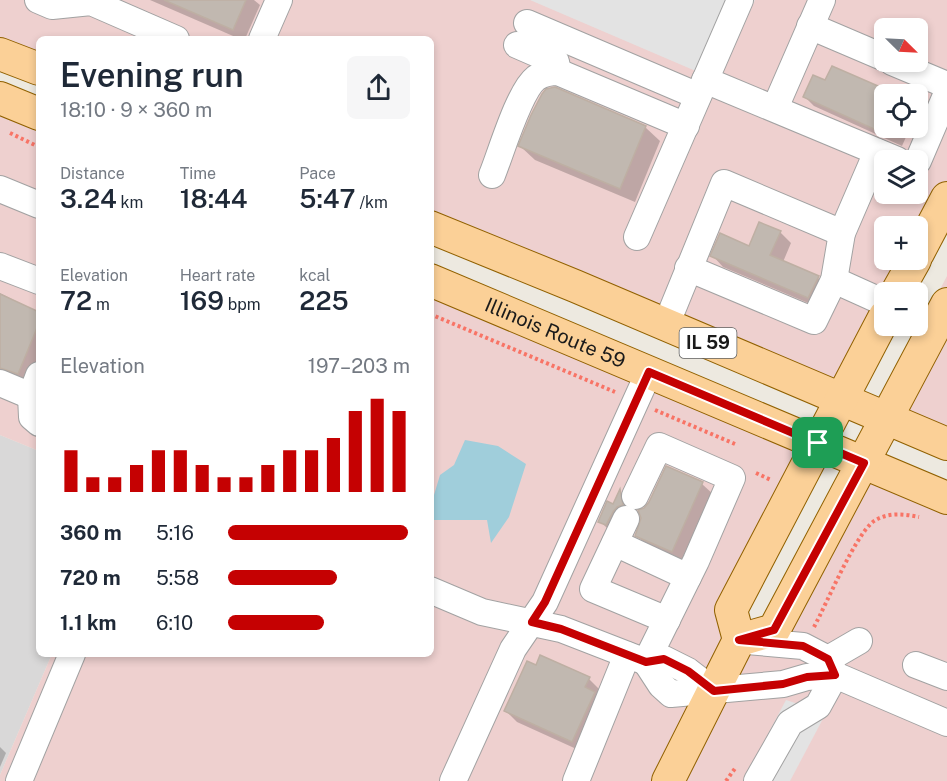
<!DOCTYPE html>
<meta charset="utf-8">
<style>
:root{--surface:#fff;--page:#f6f6f7;--text:#1f2937;--muted:#747a83;--accent:#c50102}
body{margin:0;font-family:"Public Sans",sans-serif;background:var(--page);color:var(--text);height:100vh;display:flex;flex-direction:column;font-size:22px;white-space:nowrap}
*{box-sizing:border-box;margin:0}
p{font-size:20px;color:var(--muted)}
.icon{flex:none;width:33px;height:33px;fill:none;stroke:currentColor;stroke-width:2;stroke-linecap:round;stroke-linejoin:round}
.map{position:relative;flex:1;overflow:hidden}
.sheet{position:absolute;left:36px;top:36px;width:398px;height:621px;display:flex;flex-direction:column;background:var(--surface);border-radius:9px;box-shadow:0 3px 9px #0003}
.sheet>*{flex:none}
.needle{width:39px;rotate:114deg}
.buttons{position:absolute;left:874px;top:18px;display:grid;gap:12px}
.buttons a{display:grid;place-items:center;width:54px;height:54px;border-radius:9px;background:var(--surface);box-shadow:0 3px 9px #0003;font-size:30px}
.pin{position:absolute;display:grid;place-items:center;width:51px;height:51px;color:#fff;margin:-26px;border-radius:12px;box-shadow:0 3px 9px #0006}
.round{display:grid;place-items:center;flex:none;width:63px;height:63px;border-radius:9px;background:var(--page)}
.summary{display:flex;align-items:center;justify-content:space-between;height:102px;padding:0 24px}
h1{font-size:33px;font-weight:600;line-height:45px}
.stats{display:grid;grid-template-columns:repeat(3,1fr);gap:9px;height:102px;padding:6px 24px}
.stats div{display:grid;align-content:center}
.stats b{font-size:26px;font-weight:600}
.stats small{font-size:16px;font-weight:400}
.stats p{font-size:16px}
.chart{height:168px;padding:12px 24px}
.chart p{display:flex;justify-content:space-between}
.chart svg{width:100%;height:108px;margin-top:6px;stroke:var(--accent);stroke-width:6}
ul{padding:0 24px;list-style:none;font-size:20px}
li{display:grid;grid-template-columns:96px 72px 1fr;align-items:center;height:45px}
li i{height:15px;border-radius:8px;background:var(--accent)}
.map>svg:first-child{display:block}
</style>
<div class="map">
<svg width="947" height="781" viewBox="0 0 947 781">
<rect width="100%" height="100%" fill="#ede9e0"/>
<path fill="#d9d8d8" d="M 0,435 L 39,451 L 39,654 L 52,654 L 0,775 Z"/>
<g fill="#eed0cf" fill-rule="evenodd">
<path d="M 0,0 L 947,0 L 947,228 L 913,292 L 885,292 L 885,326 L 895,326 L 854,402 L 431,224 L 430,39 L 39,39 L 39,59 L 0,42 ZM 885,28 L 918,28 L 918,62 L 885,62 ZM 885,94 L 918,94 L 918,128 L 885,128 ZM 885,160 L 918,160 L 918,194 L 885,194 ZM 885,226 L 918,226 L 918,260 L 885,260 Z"/>
<path d="M 0,112 L 39,128 L 39,451 L 0,435 Z"/>
<path d="M 947,276 L 947,446 L 874,415 Z"/>
<path d="M 431,292 L 829,458 L 659,781 L 0,781 L 0,775 L 52,654 L 430,654 Z"/>
<path d="M 846,464 L 947,507 L 947,781 L 678,781 Z"/>
</g>
<g fill="#e3e3e3">
<path d="M 530,0 L 755,0 L 719,81 Z"/>
<path d="M 786,700 L 826,713 L 790,781 L 743,781 Z"/>
</g>
<path fill="#a0cedb" d="M 465,440 L 498,446 L 526,464 L 509,517 L 491,543 L 487,520 L 431,520 L 431,505 L 440,475 L 454,465 Z"/>
<g fill="#0003">
<path d="M 150,0 L 254,0 L 260,5 L 245,39 L 240,39 Z"/>
<path d="M 832,68 L 895,94 L 885,94 L 885,128 L 910,128 L 902,146 L 814,106 L 805,97 L 826,82 Z"/>
<path d="M 645,127 L 660,141 L 635,202 L 535,160 L 520,146 Z"/>
<path d="M 780,232 L 791,243 L 783,262 L 818,278 L 829,289 L 820,308 L 723,267 L 712,255 L 750,248 Z"/>
<path d="M 0,293 L 39,313 L 39,360 L 29,384 L 0,379 Z"/>
<path d="M 667,468 L 702,484 L 714,495 L 683,562 L 648,546 L 636,535 Z"/>
<path d="M 620,492 L 630,502 L 633,516 L 611,532 L 600,521 L 614,506 Z"/>
<path d="M 589,679 L 600,690 L 583,752 L 517,722 L 506,711 Z"/>
<path d="M 0,747 L 6,753 L 0,767 Z"/>
</g>
<g fill="#c1b8b0" stroke="#beafa3" stroke-width="1.5">
<path d="M 164,0 L 246,0 L 233,30 Z"/>
<path d="M 832,66 L 885,89 L 885,134 L 803,97 L 813,75 L 825,80 Z"/>
<path d="M 555,87 L 646,126 L 620,189 L 518,146 L 531,115 L 542,94 L 546,89 Z"/>
<path d="M 759,222 L 781,231 L 770,255 L 819,276 L 808,298 L 710,256 L 720,233 L 749,246 Z"/>
<path d="M 0,294 L 39,312 L 39,323 L 18,374 L 0,368 Z"/>
<path d="M 666,466 L 703,482 L 672,552 L 635,536 L 641,518 L 638,510 L 644,508 L 649,502 Z"/>
<path d="M 620,489 L 623,505 L 617,507 L 613,512 L 606,525 L 598,522 L 607,501 L 613,504 Z"/>
<path d="M 540,655 L 590,677 L 585,687 L 595,692 L 572,742 L 504,711 L 527,661 L 536,665 Z"/>
</g>
<g fill="none" stroke-linecap="round" stroke-linejoin="round">
<defs>
<g id="minor">
<path d="M 38,0 L 52,6 L 91,2 L 176,39"/>
<path d="M 527,23 L 698,96"/>
<path d="M 810,26 L 885,58"/>
<path d="M 262,39 L 279,0"/>
<path d="M 517,45 L 556,62 L 558,72"/>
<path d="M 892,62 L 947,85"/>
<path d="M 705,80 L 897,160"/>
<path d="M 775,108 L 822,0"/>
<path d="M 918,161 L 947,93"/>
<path d="M 492,175 C 501,153 519,91 536,78 C 543,73 550,72 558,72 L 686,126"/>
<path d="M 0,189 L 39,205"/>
<path d="M 637,237 L 740,0"/>
<path d="M 0,266 L 39,281"/>
<path d="M 688,268 L 814,321 L 834,280 L 842,233 L 877,152"/>
<path d="M 834,280 L 885,303"/>
<path d="M 666,325 L 724,183 L 842,233"/>
<path d="M 39,375 L 31,396 L 32,417 L 39,423"/>
<path d="M 0,383 L 31,396"/>
<path d="M 635,496 L 659,446 L 732,478 L 696,561 L 646,662"/>
<path d="M 626,519 L 593,589 L 667,620"/>
<path d="M 615,543 L 688,577"/>
<path d="M 430,590 L 482,612 L 561,629 L 646,662 L 664,659 L 688,671 L 714,691"/>
<path d="M 747,641 L 803,646 L 828,659 L 835,675"/>
<path d="M 828,659 L 859,641"/>
<path d="M 646,662 L 661,685 L 671,694 L 783,684 L 807,677 L 835,675 L 947,723"/>
<path d="M 916,665 L 947,677"/>
<path d="M 19,781 L 72,654"/>
<path d="M 453,781 L 513,649 L 545,602 L 649,372"/>
<path d="M 576,781 L 627,655"/>
<path d="M 757,781 L 790,723 L 818,706 L 835,675"/>
</g>
<g id="major">
<path d="M 0,54 L 39,69"/>
<path d="M 0,98 L 39,114"/>
<path d="M 430,227 L 575,286 L 947,444"/>
<path d="M 918,253 L 947,198"/>
<path id="s1" d="M 430,280 L 947,498"/>
<path d="M 897,292 L 915,260"/>
<path d="M 739,640 L 774,630 L 947,304"/>
<path d="M 668,781 L 739,640 L 731,610 L 885,316"/>
</g>
</defs>
<use href="#minor" stroke="#a2a2a2" stroke-width="28"/>
<use href="#major" stroke="#916101" stroke-width="34"/>
<g stroke="#f87466" stroke-width="4" stroke-dasharray="3 3" stroke-linecap="butt">
<path d="M 10,133 L 39,147"/>
<path d="M 430,314 L 615,392"/>
<path d="M 655,410 L 735,444"/>
<path d="M 756,473 L 771,480"/>
<path d="M 814,627 C 827,603 855,535 874,521 C 888,512 904,514 919,517"/>
<path d="M 726,781 L 736,767"/>
</g>
<use href="#minor" stroke="#fff" stroke-width="26"/>
<use href="#major" stroke="#fbd097" stroke-width="32"/>
</g>
<g fill="none" stroke-linecap="round" stroke-linejoin="round">
<defs>
<path id="route" d="M 649,372 L 864,463 L 774,630 L 739,640 L 803,646 L 828,659 L 835,675 L 807,677 L 783,684 L 714,691 L 688,671 L 664,659 L 646,662 L 561,629 L 532,622 L 545,602 Z"/>
</defs>
<use href="#route" stroke="#fff" stroke-width="12"/>
<use href="#route" stroke="#c50102" stroke-width="8"/>
</g>
<g text-anchor="middle" stroke-width="4.5" stroke-linejoin="round" paint-order="stroke">
<rect fill="#fff" stroke="#5f5f5f" stroke-width="1.5" x="679.5" y="328" width="57" height="30" rx="4.5"/>
<g font-size="18" font-weight="bold" fill="#1b1b1b">
<text x="708" y="349">IL 59</text>
</g>
<g font-size="20" fill="#1b1b1b" stroke="#fff">
<text dy="7" stroke="none"><textPath href="#s1" startOffset="136">Illinois Route 59</textPath></text>
</g>
</g>
</svg>
<div class="buttons">
<a><svg class="needle" viewBox="-14 -14 28 28"><path d="M0-13l5 13h-10z" fill="#e53935"/><path d="M0 13l5-13h-10z" fill="#747a83"/></svg></a>
<a><svg class="icon" aria-label="locate" viewBox="0 0 24 24"><circle cx="12" cy="12" r="6"/><path d="M12 2v4M12 18v4M2 12h4M18 12h4"/></svg></a>
<a><svg class="icon" aria-label="layers" viewBox="0 0 24 24"><path d="M12 4l9 5-9 5-9-5zM3 14l9 5 9-5"/></svg></a>
<a>+</a>
<a>−</a>
</div>
<div class="pin" style="left:818px;top:443px;background:#1e9e55"><svg class="icon" aria-label="arrive" viewBox="0 0 24 24"><path d="M6 21V4h12l-3 4 3 4H6"/></svg></div>
<section class="sheet">
<div class="summary"><div><h1>Evening run</h1><p>18:10 · 9 × 360 m</p></div><a class="round"><svg class="icon" aria-label="share" viewBox="0 0 24 24"><path d="M12 15V3M7 8l5-5 5 5M5 13v7h14v-7"/></svg></a></div>
<div class="stats">
<div><p>Distance</p><b>3.24<small> km</small></b></div>
<div><p>Time</p><b>18:44</b></div>
<div><p>Pace</p><b>5:47<small> /km</small></b></div>
</div>
<div class="stats">
<div><p>Elevation</p><b>72<small> m</small></b></div>
<div><p>Heart rate</p><b>169<small> bpm</small></b></div>
<div><p>kcal</p><b>225</b></div>
</div>
<div class="chart"><p><span>Elevation</span>197–203 m</p>
<svg viewBox="0 0 160 44" preserveAspectRatio="none"><path d="M5 44V27M15 44V38M25 44V38M35 44V33M45 44V27M55 44V27M65 44V33M75 44V38M85 44V38M95 44V33M105 44V27M115 44V27M125 44V22M135 44V11M145 44V6M155 44V11"/></svg>
</div>
<ul>
<li><b>360 m</b>5:16<i style="width:99%"></i></li>
<li><b>720 m</b>5:58<i style="width:60%"></i></li>
<li><b>1.1 km</b>6:10<i style="width:53%"></i></li>
</ul>
</section>
</div>
